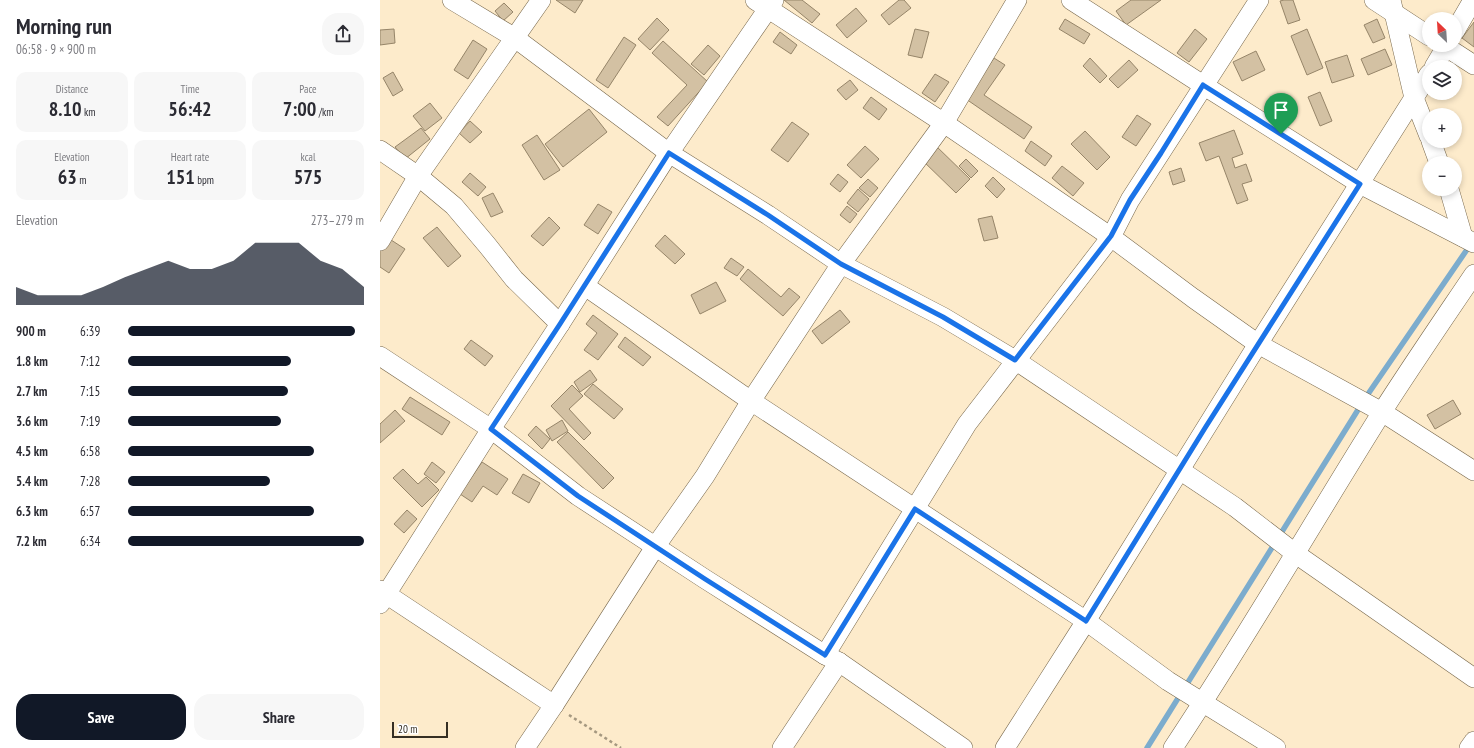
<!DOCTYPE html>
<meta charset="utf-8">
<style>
:root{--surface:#fff;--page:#f7f7f7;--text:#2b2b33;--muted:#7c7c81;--accent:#111827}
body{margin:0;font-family:"PT Sans Narrow",sans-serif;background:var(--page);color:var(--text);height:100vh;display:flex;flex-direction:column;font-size:15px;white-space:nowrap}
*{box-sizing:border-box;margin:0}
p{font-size:13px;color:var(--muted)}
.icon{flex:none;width:22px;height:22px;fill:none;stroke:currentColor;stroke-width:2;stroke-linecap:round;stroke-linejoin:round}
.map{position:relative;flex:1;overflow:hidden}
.details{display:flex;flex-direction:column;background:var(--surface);width:380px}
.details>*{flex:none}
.needle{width:26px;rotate:335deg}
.buttons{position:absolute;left:1042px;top:12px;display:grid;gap:8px}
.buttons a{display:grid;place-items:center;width:40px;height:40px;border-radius:50%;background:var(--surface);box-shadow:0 2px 6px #0003;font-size:20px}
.scale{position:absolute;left:12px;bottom:10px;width:56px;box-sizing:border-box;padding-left:4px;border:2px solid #362f23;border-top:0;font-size:11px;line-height:14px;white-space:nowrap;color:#362f23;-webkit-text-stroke:3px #fff;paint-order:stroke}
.pin{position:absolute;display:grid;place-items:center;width:34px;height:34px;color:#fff;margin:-41px -17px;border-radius:50% 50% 50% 0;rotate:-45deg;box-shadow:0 0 4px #0007}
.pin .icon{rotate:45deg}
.round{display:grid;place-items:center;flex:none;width:42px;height:42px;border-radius:16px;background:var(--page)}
.overview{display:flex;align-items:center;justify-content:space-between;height:68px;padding:0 16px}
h1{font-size:22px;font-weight:700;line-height:30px}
.figures{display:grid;grid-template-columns:repeat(3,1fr);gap:6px;height:68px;padding:4px 16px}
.figures div{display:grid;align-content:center;border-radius:10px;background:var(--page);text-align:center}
.figures b{font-size:20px;font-weight:700}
.figures small{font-size:11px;font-weight:400}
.figures p{font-size:11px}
.chart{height:112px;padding:8px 16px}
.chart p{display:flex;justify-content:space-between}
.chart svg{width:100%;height:72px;margin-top:4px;fill:var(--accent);opacity:.7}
.action{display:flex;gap:8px;margin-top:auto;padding:8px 16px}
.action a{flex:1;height:46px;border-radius:16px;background:var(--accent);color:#fff;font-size:16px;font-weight:700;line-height:46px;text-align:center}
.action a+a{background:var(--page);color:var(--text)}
ul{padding:0 16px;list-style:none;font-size:13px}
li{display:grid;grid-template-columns:64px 48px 1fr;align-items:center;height:30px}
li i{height:10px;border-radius:5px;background:var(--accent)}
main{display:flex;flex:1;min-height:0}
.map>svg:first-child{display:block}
</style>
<main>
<section class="details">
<div class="overview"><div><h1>Morning run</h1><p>06:58 · 9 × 900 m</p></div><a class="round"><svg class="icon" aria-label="share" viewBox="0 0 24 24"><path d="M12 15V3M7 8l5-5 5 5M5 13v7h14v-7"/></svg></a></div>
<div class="figures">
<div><p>Distance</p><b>8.10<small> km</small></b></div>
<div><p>Time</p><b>56:42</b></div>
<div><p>Pace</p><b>7:00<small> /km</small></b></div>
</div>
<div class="figures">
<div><p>Elevation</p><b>63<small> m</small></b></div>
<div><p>Heart rate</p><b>151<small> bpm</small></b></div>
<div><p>kcal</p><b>575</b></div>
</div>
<div class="chart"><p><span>Elevation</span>273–279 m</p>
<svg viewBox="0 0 160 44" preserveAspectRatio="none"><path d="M0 44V33L10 38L20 38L30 38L40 33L50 27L60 22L70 17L80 22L90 22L100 17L110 6L120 6L130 6L140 17L150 22L160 33V44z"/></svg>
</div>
<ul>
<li><b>900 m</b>6:39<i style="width:96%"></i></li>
<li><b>1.8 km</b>7:12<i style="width:69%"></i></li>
<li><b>2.7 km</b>7:15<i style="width:68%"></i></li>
<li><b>3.6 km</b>7:19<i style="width:65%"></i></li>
<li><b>4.5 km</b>6:58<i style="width:79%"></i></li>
<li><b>5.4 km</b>7:28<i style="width:60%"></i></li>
<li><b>6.3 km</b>6:57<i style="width:79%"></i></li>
<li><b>7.2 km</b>6:34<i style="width:100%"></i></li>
</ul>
<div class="action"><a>Save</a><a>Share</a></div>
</section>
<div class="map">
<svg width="1094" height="748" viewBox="0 0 1094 748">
<rect width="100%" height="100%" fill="#fdebcb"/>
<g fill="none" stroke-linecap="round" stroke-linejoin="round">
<path stroke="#7caccd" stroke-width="5.5" d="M 767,748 L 986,397 L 1086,251"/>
</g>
<g fill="#d3c1a3" stroke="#968569">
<path d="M 176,0 L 203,0 L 195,13 Z"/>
<path d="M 404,0 L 422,0 L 440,14 L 432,23 Z"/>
<path d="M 519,0 L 524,0 L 531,8 L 509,25 L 501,15 Z"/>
<path d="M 751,0 L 781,0 L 746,25 L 736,11 Z"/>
<path d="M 904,0 L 913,0 L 920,20 L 908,24 L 900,1 Z"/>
<path d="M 124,3 L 133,12 L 123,21 L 115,11 Z"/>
<path d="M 476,8 L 487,21 L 467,38 L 456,25 Z"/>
<path d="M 277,18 L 289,30 L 270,50 L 258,39 Z"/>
<path d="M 685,19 L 710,34 L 704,44 L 679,29 Z"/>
<path d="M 997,19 L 1005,38 L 993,43 L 984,25 Z"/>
<path d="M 1094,22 L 1094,47 L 1082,38 Z"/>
<path d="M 14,29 L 15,43 L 0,45 L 0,30 Z"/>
<path d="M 535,29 L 549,32 L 542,58 L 528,55 Z"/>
<path d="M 815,29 L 827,39 L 809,62 L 797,53 Z"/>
<path d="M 927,29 L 943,68 L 927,75 L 911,36 Z"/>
<path d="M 400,32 L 417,45 L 411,54 L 393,42 Z"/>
<path d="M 244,37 L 256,45 L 228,88 L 216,80 Z"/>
<path d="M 93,40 L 107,49 L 88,79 L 74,70 Z"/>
<path d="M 283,41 L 328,82 L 288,126 L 277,117 L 307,85 L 272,53 Z"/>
<path d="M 328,45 L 340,56 L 324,75 L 311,64 Z"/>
<path d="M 1005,49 L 1012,65 L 988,75 L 981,59 Z"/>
<path d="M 876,51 L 885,70 L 862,81 L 853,62 Z"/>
<path d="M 967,55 L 974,76 L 952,83 L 945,62 Z"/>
<path d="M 614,58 L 625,65 L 604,95 L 652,127 L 644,139 L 586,99 Z"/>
<path d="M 710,58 L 727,76 L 720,83 L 703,66 Z"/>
<path d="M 749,60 L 758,70 L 738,88 L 729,79 Z"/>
<path d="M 13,72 L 23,90 L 13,96 L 3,78 Z"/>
<path d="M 555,74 L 569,82 L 555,102 L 542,93 Z"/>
<path d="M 470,80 L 478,90 L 466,100 L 457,90 Z"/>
<path d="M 940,92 L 952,121 L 940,126 L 928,97 Z"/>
<path d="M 491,97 L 507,109 L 499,120 L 483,108 Z"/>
<path d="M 50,103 L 62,118 L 45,131 L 33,116 Z"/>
<path d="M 209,109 L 227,132 L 183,167 L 165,144 Z"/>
<path d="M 757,115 L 771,124 L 756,146 L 742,137 Z"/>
<path d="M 90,121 L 102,132 L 90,143 L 79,133 Z"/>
<path d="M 412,122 L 429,134 L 408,162 L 391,150 Z"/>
<path d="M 41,128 L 50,139 L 25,159 L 15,147 Z"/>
<path d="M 854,130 L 863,154 L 852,158 L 855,168 L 866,164 L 872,181 L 862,184 L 868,200 L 857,204 L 839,156 L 826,161 L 819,143 Z"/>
<path d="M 705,131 L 730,157 L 717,170 L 691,144 Z"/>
<path d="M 157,135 L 180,170 L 164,180 L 142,145 Z"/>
<path d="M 651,141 L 672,156 L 665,166 L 645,151 Z"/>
<path d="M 554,144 L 590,179 L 576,193 L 540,158 Z"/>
<path d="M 485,146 L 499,159 L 481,178 L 467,165 Z"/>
<path d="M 586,159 L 598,171 L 591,178 L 579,166 Z"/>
<path d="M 682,166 L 704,183 L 693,196 L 672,178 Z"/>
<path d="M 801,168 L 805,181 L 793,185 L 789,172 Z"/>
<path d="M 90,173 L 106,187 L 98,196 L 82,182 Z"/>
<path d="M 458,174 L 468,182 L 460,192 L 450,184 Z"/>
<path d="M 613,177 L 625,189 L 617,198 L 605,186 Z"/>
<path d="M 488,179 L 498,188 L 490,197 L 479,188 Z"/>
<path d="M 478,189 L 489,199 L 478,212 L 467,203 Z"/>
<path d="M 113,193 L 123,212 L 111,217 L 102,198 Z"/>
<path d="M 218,204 L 232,212 L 218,234 L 204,225 Z"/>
<path d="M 467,206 L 477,214 L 470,223 L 460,215 Z"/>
<path d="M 612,216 L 618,238 L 604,241 L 598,219 Z"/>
<path d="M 169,217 L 180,228 L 163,246 L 151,236 Z"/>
<path d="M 57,227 L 81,256 L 68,267 L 43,238 Z"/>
<path d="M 285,235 L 305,254 L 295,264 L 275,246 Z"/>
<path d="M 8,238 L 25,249 L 9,273 L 0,267 L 0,251 Z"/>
<path d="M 351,258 L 364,267 L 357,276 L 344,268 Z"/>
<path d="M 368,269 L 401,297 L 409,288 L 420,297 L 403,316 L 360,279 Z"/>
<path d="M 336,282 L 346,301 L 320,314 L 311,295 Z"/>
<path d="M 460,310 L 470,322 L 442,344 L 432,331 Z"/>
<path d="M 213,315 L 238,334 L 218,360 L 204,350 L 217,333 L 206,324 Z"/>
<path d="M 245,337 L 271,357 L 263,366 L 238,347 Z"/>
<path d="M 91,340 L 113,356 L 105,366 L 84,349 Z"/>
<path d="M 210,370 L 217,380 L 200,392 L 194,382 Z"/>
<path d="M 213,384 L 243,409 L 234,419 L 204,394 Z"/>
<path d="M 192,385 L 203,396 L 189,409 L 211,433 L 204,440 L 171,406 Z"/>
<path d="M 30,397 L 70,422 L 62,435 L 22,409 Z"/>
<path d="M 1073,400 L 1081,414 L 1055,429 L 1047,415 Z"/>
<path d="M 15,410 L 25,421 L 0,443 L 0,424 Z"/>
<path d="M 182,420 L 188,431 L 172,441 L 166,430 Z"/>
<path d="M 156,426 L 170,439 L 162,449 L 148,435 Z"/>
<path d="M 188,432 L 234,478 L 223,489 L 177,442 Z"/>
<path d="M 52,462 L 65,472 L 56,483 L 44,474 Z"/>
<path d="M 102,462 L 128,479 L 117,495 L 103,486 L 92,502 L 80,494 Z"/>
<path d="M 23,469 L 38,484 L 46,477 L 59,490 L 42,507 L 13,478 Z"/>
<path d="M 143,474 L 160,483 L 149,503 L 132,493 Z"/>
<path d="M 27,510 L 37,519 L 24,533 L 14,524 Z"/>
</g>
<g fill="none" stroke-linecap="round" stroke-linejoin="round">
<defs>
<g id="minor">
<path d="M 72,0 L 135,38 L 289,153 L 388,215 L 461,264 L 563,317 L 635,360 L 855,507 L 916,554 L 1094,678"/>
<path d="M 375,0 L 564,123 L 731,237 L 813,298 L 878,344 L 1002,412 L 1094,471"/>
<path d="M 691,0 L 823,85 L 980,184 L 1094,243"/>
<path d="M 994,0 L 1049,36"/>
<path d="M 1011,0 L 1034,98 L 1049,136"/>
<path d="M 1075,31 L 1093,0"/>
<path d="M 1063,45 L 1094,65"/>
<path d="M 1054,67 L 1067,45"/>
<path d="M 1051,141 L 1059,163"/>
<path d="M 0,150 L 38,176 L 74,206 L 107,245 L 134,279 L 180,324"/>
<path d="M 1069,189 L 1083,237"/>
<path d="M 0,241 L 38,176 L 161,0"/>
<path d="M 205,286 L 371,401 L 706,621 L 788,681 L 896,748"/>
<path d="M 0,356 L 111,429 L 198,496 L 325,579 L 445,655 L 459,662 L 583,748"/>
<path d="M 0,590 L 174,705"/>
<path d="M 0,604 L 111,429 L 180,324 L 289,153 L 394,0"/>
<path d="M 445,655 L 587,424 L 731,237 L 750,200 L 879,0"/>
<path d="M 145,748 L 174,705 L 275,547 L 325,476 L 371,401 L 461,264 L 564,123 L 637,0"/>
<path d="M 402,748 L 459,662"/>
<path d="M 625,748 L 706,621 L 878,344 L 1049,74"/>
<path d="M 793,748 C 866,638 932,524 1002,412 C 1032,365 1063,320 1094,274"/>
<path d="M 1089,748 L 1094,741"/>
</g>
</defs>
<use href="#minor" stroke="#77674b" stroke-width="20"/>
<path stroke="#a59880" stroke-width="2.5" stroke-dasharray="3 3" stroke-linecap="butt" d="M 189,715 L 241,748"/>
<use href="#minor" stroke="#fff" stroke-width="19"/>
</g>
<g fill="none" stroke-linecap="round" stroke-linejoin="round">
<defs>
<path id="route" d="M 823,85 L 980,184 L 825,428 L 706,621 L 535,509 L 445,655 L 325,579 L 198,496 L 111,429 L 180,324 L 289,153 L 388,215 L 461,264 L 563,317 L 635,360 L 731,236 L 750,200 L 781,153 Z"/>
</defs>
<use href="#route" stroke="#fff" stroke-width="8"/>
<use href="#route" stroke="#1a73e8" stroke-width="5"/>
</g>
</svg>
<div class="buttons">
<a><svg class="needle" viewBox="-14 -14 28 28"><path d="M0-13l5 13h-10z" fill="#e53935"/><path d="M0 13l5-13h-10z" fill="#7c7c81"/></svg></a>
<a><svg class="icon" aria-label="layers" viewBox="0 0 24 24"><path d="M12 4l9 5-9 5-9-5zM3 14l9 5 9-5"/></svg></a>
<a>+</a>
<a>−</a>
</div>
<div class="scale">20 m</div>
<div class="pin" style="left:901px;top:134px;background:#1e9e55"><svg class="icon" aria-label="arrive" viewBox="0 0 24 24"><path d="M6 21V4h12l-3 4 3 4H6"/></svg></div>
</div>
</main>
